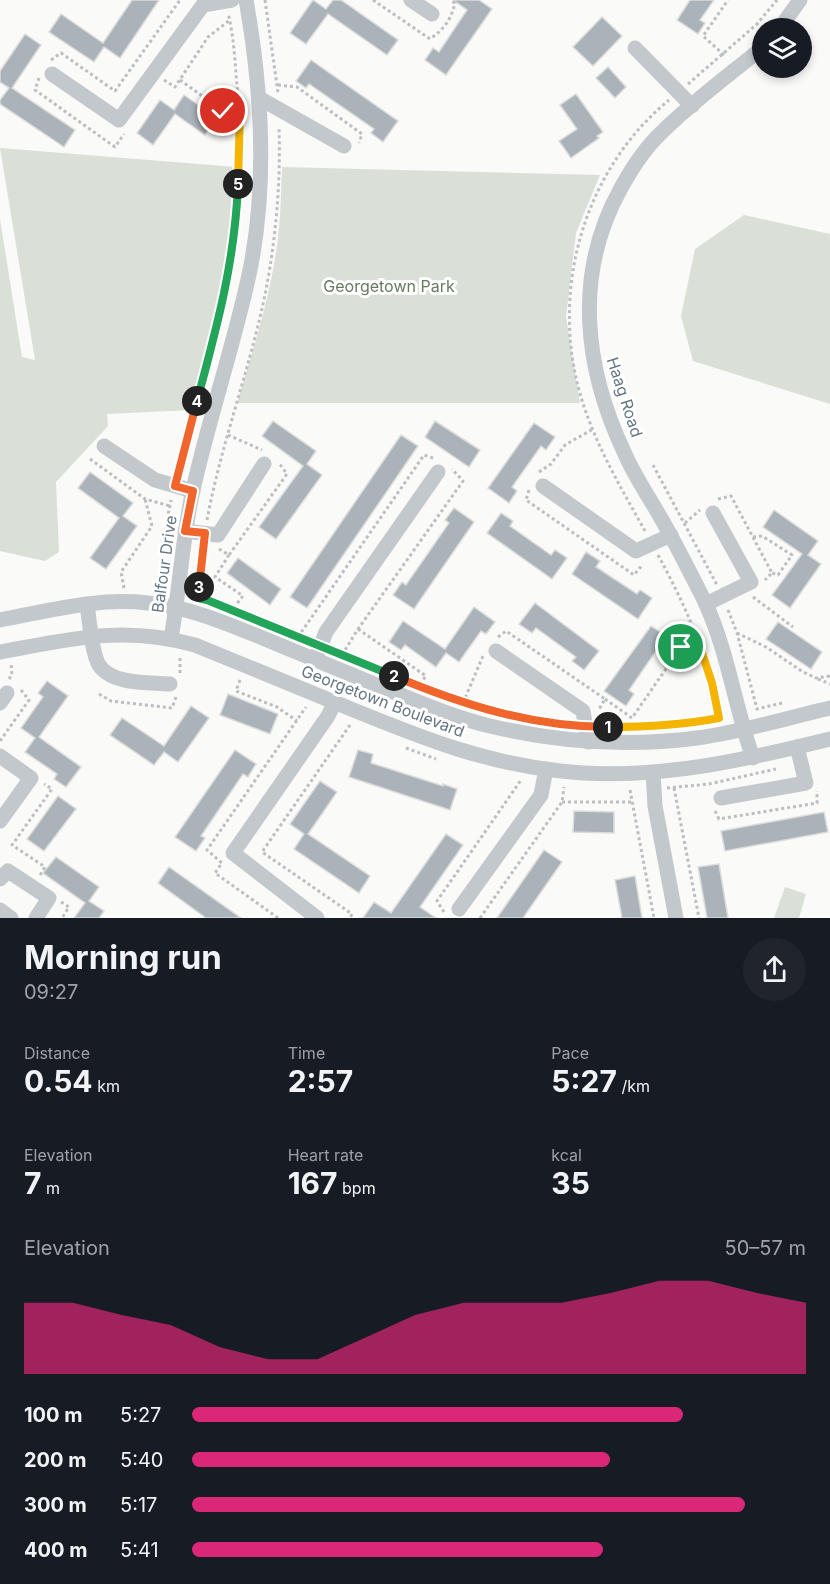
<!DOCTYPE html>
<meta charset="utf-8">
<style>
:root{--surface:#171b24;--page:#20242c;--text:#f1f3f6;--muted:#9ea1a6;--accent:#db2777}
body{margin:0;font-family:Inter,sans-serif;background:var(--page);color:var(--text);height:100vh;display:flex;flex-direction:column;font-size:22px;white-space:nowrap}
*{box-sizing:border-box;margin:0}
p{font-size:20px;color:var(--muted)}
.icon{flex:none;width:33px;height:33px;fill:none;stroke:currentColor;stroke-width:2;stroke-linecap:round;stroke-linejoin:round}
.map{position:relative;height:918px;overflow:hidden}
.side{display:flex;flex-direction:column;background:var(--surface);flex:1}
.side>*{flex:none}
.fabs{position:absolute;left:752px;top:18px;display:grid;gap:12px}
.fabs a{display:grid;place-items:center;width:60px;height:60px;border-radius:50%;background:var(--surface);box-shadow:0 3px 9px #0003;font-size:30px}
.pin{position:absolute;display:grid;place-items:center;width:51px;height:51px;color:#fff;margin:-26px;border:3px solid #fff;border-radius:50%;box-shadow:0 2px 6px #0007}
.km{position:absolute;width:30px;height:30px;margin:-15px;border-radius:50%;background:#222;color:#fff;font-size:16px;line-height:30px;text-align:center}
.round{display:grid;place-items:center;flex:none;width:63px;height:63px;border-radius:32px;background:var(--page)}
.head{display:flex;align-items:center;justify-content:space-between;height:102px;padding:0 24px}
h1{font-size:33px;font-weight:700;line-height:45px}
.metrics{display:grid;grid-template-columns:repeat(3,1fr);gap:9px;height:102px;padding:6px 24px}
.metrics div{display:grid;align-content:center}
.metrics b{font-size:30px;font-weight:700}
.metrics small{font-size:16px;font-weight:400}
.metrics p{font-size:16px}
.chart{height:168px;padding:12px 24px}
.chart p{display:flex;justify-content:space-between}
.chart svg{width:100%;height:108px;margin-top:6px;fill:var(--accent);opacity:.7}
ul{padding:0 24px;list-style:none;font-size:20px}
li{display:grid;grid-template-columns:96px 72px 1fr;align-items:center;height:45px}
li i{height:15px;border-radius:8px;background:var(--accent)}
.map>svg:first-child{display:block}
</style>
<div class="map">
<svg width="830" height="918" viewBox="0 0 830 918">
<rect width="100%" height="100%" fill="#fafaf8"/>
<g fill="#dadfd7">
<path d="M 0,148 L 236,167 L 226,265 L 191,410 L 107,414 L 108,426 L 56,482 L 59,552 L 45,561 L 0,551 L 0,219 L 22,357 L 35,360 Z"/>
<path d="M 282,167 L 600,175 L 576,233 L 566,317 L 580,403 L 237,403 C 254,347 274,286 279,227 C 281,207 281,187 282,167 Z"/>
<path d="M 744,215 L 830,234 L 830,404 L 693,361 L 681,316 L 695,249 Z"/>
<path d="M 785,887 L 806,894 L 799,918 L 774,918 Z"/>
</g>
<g fill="#aab3b9" stroke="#dcdcda" stroke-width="1.5">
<path d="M 132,0 L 159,0 L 120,58 L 104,47 L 94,62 L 49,32 L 61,14 L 103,43 Z"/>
<path d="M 313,0 L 326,9 L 333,0 L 341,0 L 398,40 L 387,55 L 328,14 L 306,44 L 290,33 Z"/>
<path d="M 453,0 L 479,0 L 492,9 L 446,75 L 425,60 L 433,48 L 439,52 L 467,10 Z"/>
<path d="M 690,0 L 714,0 L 700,20 L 705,23 L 698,34 L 677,20 Z"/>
<path d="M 602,17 L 622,36 L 593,66 L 573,47 Z"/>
<path d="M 25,34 L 41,45 L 12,88 L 75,130 L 64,147 L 0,104 L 0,100 L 9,88 L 0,82 L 0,71 Z"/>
<path d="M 311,60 L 398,121 L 383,142 L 371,133 L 374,129 L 309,84 L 306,88 L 296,81 Z"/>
<path d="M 608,67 L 626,87 L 615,98 L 596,78 Z"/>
<path d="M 576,94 L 603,132 L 597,136 L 599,138 L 571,158 L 559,141 L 577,129 L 560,105 Z"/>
<path d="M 184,95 L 217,118 L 205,135 L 175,114 L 153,145 L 137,133 L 160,100 L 174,110 Z"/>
<path d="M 273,421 L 316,451 L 307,464 L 322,475 L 276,539 L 259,527 L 303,466 L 262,436 Z"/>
<path d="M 435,421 L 480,450 L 469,467 L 425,437 Z"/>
<path d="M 534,423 L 555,437 L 546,450 L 541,446 L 512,487 L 517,491 L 509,503 L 488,488 Z"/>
<path d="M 401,435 L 418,446 L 307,608 L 290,597 Z"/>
<path d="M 90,472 L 133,503 L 123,516 L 137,526 L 106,569 L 90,558 L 119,518 L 78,488 Z"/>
<path d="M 454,508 L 474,522 L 414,609 L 393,595 L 402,582 L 406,585 L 449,523 L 445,520 Z"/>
<path d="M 774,510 L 818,541 L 808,555 L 821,564 L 790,608 L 772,595 L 802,554 L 763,527 Z"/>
<path d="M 501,513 L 513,521 L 510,526 L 551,555 L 555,550 L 567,558 L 552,579 L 487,533 Z"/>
<path d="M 586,552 L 600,561 L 596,567 L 637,594 L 640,590 L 652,598 L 638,619 L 572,574 Z"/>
<path d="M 238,558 L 281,589 L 270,605 L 227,573 Z"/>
<path d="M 535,603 L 599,651 L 584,670 L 572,661 L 576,657 L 536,628 L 532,633 L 519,624 Z"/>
<path d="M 474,607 L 495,622 L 486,634 L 481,631 L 459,662 L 446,653 L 436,667 L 405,645 L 401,650 L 389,642 L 403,621 L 445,649 Z"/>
<path d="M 778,622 L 822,652 L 811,669 L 766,639 Z"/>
<path d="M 651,626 L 672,640 L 663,652 L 658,648 L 629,690 L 634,694 L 626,706 L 604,691 Z"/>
<path d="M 47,681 L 68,696 L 39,737 L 81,767 L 66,787 L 54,779 L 57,774 L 25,752 L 35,738 L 21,728 L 43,697 L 38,693 Z"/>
<path d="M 228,694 L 278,714 L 270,734 L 220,715 Z"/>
<path d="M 191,706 L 209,718 L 178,762 L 164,752 L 154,765 L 110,735 L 122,718 L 164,746 Z"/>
<path d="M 235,750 L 256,764 L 248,777 L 243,774 L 201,836 L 205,838 L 196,851 L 175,837 Z"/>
<path d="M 358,750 L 373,754 L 371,763 L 443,786 L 443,784 L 457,789 L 450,810 L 349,777 Z"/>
<path d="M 320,781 L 337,792 L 308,834 L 370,876 L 359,893 L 294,849 L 304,834 L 290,824 Z"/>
<path d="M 58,796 L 76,809 L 44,851 L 27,839 Z"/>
<path d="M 574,811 L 614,812 L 614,833 L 573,832 Z"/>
<path d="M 824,812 L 828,832 L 725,851 L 721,831 Z"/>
<path d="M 446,834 L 463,845 L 420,907 L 436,918 L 363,918 L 374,902 L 391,913 Z"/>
<path d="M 544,850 L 562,862 L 523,918 L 497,918 Z"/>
<path d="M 56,857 L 99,887 L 89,901 L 104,911 L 99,918 L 74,918 L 85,903 L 43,873 Z"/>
<path d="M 719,864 L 728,918 L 707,918 L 698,867 Z"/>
<path d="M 169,867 L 241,918 L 206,918 L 158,883 Z"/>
<path d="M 635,876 L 642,918 L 622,918 L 615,880 Z"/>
</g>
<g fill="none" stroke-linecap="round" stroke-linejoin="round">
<g stroke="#bbbfc2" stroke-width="3" stroke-dasharray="3 3" stroke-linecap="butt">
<path d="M 265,0 L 278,93"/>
<path d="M 373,0 L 430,39 C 444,29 451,20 455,3 L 450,0"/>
<path d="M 724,55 L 703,36 L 728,0"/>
<path d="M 51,60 L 61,53 L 115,91 L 180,0"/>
<path d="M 39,78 L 35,90 L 115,147 L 124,134"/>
<path d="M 164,80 L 175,87 L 208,37 L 230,20"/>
<path d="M 180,80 L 223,111 L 239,111"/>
<path d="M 688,84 L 756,25 L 777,0"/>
<path d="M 278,85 L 297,87 L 362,134 L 359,143"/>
<path d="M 228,435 L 262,450"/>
<path d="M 90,459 L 145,499 L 170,506"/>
<path d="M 653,465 L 717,585"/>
<path d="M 539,472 L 551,464 L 565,445 L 593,429"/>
<path d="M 178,473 C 194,414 212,355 225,296 C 239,227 243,156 237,86 C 235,62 234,37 228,13"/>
<path d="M 529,490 L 526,500 L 634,575 L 643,564"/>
<path d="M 718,499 L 731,496 L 772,573 L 765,580"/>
<path d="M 207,520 C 220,450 245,382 261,313 C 275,252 281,188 279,127"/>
<path d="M 685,523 L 700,510"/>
<path d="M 645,531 C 620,486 593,441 579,390 C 551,286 585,169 669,100"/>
<path d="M 753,537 L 762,536 L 792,555 L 778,575 L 772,573"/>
<path d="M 219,549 L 229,555 L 287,474 L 279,463"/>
<path d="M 229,555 L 215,577 L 243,596 L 232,610"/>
<path d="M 658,555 C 682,599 704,647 715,697 C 716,704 718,713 718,719"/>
<path d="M 124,588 L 121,572 L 152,526 L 145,499"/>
<path d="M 156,589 L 158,589 L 163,541 L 171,500"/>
<path d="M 753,597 L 793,627"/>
<path d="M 201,598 L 198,598 L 203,547"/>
<path d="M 728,610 L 737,633 L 757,709 L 782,703"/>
<path d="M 358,629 L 426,676 L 418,686"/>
<path d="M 737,633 L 766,647 L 803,672 L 816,678 L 830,676"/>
<path d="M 298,637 L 424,455 L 433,458"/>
<path d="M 498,637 L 506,631 L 605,699 L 598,711"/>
<path d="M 342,655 L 358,629 L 463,481 L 452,469"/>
<path d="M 180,673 L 180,657"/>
<path d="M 9,679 L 12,675 L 11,664"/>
<path d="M 818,679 L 830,684"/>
<path d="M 240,680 L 236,691 L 277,707 L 297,721"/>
<path d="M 99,694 L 111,701 L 172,708 L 176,697"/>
<path d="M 605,699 L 632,718 L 681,647 L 695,632"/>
<path d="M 463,703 L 483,656"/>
<path d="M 350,725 L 262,852 L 352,914 L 350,918"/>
<path d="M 0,741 L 29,700 L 21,690"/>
<path d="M 406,748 L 436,759"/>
<path d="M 667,788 L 709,784 L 776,769"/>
<path d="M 674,788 L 699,918"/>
<path d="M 630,790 L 654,918"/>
<path d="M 562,802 L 632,802"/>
<path d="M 715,811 L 719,819 L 817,803 L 817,791"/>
<path d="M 40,875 L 45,867 L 12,845 L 52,789 L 44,784"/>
<path d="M 61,902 L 69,907 L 62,918"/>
<path d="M 444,912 L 437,901 L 521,780"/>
<path d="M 278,918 L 215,873 L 222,863 L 207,850 L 306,707"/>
<path d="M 480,918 L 562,802 L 564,787"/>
</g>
<g stroke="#c3c8cc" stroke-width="15">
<path d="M 411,0 L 432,14"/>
<path d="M 780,28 L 800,0"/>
<path d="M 635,48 L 692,106"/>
<path d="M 52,74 L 119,120 L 203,5 L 232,0"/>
<path d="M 259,98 L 344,146"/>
<path d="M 104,446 L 155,480 L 193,491"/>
<path d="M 543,486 L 636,551 L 671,535"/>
<path d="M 185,531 L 218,535 L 264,464"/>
<path d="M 87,604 C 89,618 92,654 99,665 C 112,685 149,682 170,684"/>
<path d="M 706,604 L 751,582 L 713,513"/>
<path d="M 0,620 C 48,611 99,597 148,603 C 189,607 228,624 265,639 C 307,656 349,674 391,691 C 423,704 456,718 490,726 C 557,742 628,747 697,738 C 742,732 786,718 830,708"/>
<path d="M 171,638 C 180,589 182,539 193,490 C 209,418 233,348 249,275 C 268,185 262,90 246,0"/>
<path d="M 496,651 L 583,711 L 588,742"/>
<path d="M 0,652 C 72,639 122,625 195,645 C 242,664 288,683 334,702 C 419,737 490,767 583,773 C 667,778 749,759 830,739"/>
<path d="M 315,660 L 326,632 L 438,472"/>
<path d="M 0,703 L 7,693"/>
<path d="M 0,756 L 31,778 L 0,821"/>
<path d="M 753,758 C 735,707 728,652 705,602 C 690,572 675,542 658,513 C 647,494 634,475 625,454 C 584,368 573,274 621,188 C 632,168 644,149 661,133 C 692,102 728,76 762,48"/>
<path d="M 653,773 L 655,806 L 676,918"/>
<path d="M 721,798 L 806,783 L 797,747"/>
<path d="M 0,879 L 8,871 L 49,898 L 36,918"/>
<path d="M 459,909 L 541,795 L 546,769"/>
<path d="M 0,910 L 11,918"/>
<path d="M 317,918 L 233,853 L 328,716 L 335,702"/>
</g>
</g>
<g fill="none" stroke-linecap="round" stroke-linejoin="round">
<defs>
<path id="split-1" d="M 608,727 C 646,727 682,725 719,718 L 712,683 L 695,632 L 681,647"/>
<path id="split-2" d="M 394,676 C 463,705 533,727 608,727"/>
<path id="split-3" d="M 199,587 L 198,598 L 207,600 L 394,676"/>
<path id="split-4" d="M 197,401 L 175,486 L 193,491 L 185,531 L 205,533 L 199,587"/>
<path id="split-5" d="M 197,401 C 217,327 235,261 238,184"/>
<path id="split-6" d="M 223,111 L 240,111 L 238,184"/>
</defs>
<use href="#split-1" stroke="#fff" stroke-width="12"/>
<use href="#split-2" stroke="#fff" stroke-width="12"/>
<use href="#split-3" stroke="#fff" stroke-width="12"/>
<use href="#split-4" stroke="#fff" stroke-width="12"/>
<use href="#split-5" stroke="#fff" stroke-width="12"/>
<use href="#split-6" stroke="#fff" stroke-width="12"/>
<use href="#split-1" stroke="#f5b400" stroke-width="8"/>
<use href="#split-2" stroke="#f0652b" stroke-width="8"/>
<use href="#split-3" stroke="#22a559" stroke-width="8"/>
<use href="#split-4" stroke="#f0652b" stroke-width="8"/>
<use href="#split-5" stroke="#22a559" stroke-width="8"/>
<use href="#split-6" stroke="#f5b400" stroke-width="8"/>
</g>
<g text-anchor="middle" stroke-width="6" stroke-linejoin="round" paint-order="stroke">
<g font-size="16" fill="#687a64" stroke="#fff">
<text x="389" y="292">Georgetown Park</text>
</g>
<g font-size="16" fill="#657683" stroke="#fff">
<text transform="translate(625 397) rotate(72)" y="6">Haag Road</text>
<text transform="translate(164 564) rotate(-82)" y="6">Balfour Drive</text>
<text transform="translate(383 701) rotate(21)" y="6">Georgetown Boulevard</text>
</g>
</g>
</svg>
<div class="fabs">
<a><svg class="icon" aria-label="layers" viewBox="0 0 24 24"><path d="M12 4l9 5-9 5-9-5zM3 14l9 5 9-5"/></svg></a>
</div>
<div class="pin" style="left:681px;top:647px;background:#1e9e55"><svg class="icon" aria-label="arrive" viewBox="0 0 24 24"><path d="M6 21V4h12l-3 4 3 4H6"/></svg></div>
<div class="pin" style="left:223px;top:111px;background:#d93025"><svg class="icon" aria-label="check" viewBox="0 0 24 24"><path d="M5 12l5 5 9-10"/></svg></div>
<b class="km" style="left:608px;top:727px">1</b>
<b class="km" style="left:394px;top:676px">2</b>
<b class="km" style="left:199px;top:587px">3</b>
<b class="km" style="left:197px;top:401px">4</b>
<b class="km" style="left:238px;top:184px">5</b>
</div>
<section class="side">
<div class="head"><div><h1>Morning run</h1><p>09:27</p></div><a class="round"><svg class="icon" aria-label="share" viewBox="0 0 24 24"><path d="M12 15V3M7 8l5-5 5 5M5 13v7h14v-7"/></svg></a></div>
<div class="metrics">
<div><p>Distance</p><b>0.54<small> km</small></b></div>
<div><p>Time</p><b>2:57</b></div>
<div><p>Pace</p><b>5:27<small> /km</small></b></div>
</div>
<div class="metrics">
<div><p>Elevation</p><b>7<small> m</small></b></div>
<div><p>Heart rate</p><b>167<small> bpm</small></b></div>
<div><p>kcal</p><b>35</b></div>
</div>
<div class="chart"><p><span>Elevation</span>50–57 m</p>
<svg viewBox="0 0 160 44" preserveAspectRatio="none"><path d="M0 44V15L10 15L20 20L30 24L40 33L50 38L60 38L70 29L80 20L90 15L100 15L110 15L120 11L130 6L140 6L150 11L160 15V44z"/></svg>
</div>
<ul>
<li><b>100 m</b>5:27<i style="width:80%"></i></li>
<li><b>200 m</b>5:40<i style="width:68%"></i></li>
<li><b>300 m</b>5:17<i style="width:90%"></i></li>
<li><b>400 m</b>5:41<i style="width:67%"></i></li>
</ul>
</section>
